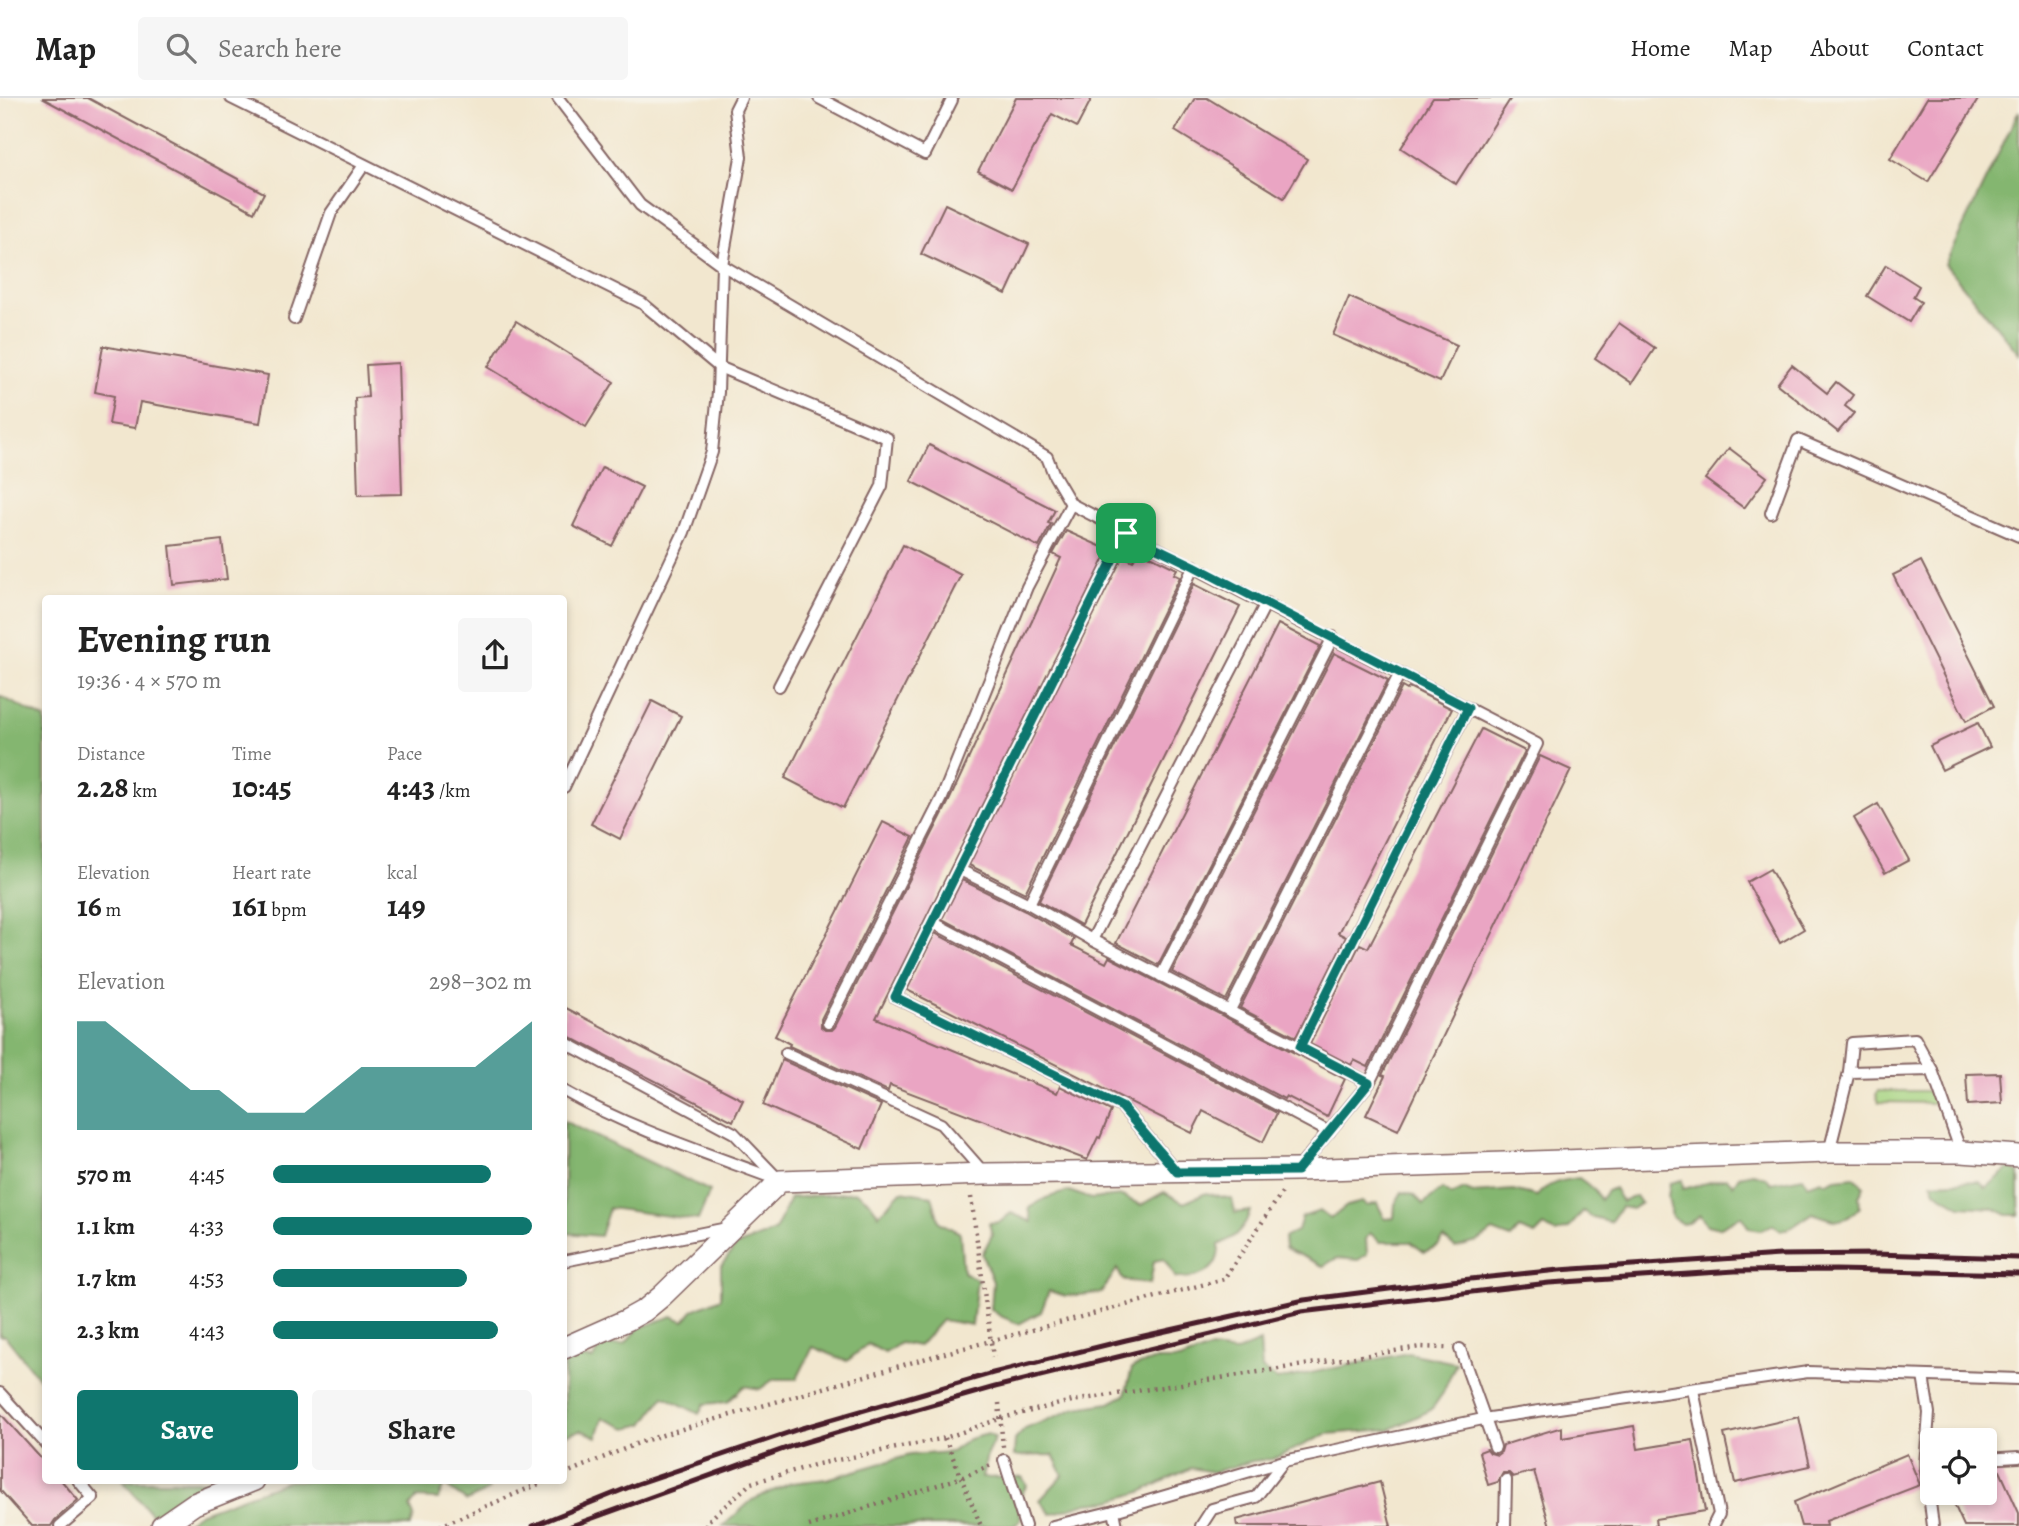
<!DOCTYPE html>
<meta charset="utf-8">
<style>
:root{--surface:#fff;--page:#f6f6f6;--text:#222;--muted:#767676;--line:#e0e0e0;--accent:#0f766e}
body{margin:0;font-family:Alegreya,serif;background:var(--page);color:var(--text);height:100vh;display:flex;flex-direction:column;font-size:26px;white-space:nowrap}
*{box-sizing:border-box;margin:0}
p{font-size:23px;color:var(--muted)}
.icon{flex:none;width:38px;height:38px;fill:none;stroke:currentColor;stroke-width:2;stroke-linecap:round;stroke-linejoin:round}
.map{position:relative;flex:1;overflow:hidden}
.drawer{position:absolute;left:42px;top:497px;width:525px;height:889px;display:flex;flex-direction:column;background:var(--surface);border-radius:7px;box-shadow:0 4px 10px #0003}
.drawer>*{flex:none}
.controls{position:absolute;left:1920px;top:1330px;display:grid;gap:14px}
.controls a{display:grid;place-items:center;width:77px;height:77px;border-radius:7px;background:var(--surface);box-shadow:0 4px 10px #0003;font-size:35px}
.pin{position:absolute;display:grid;place-items:center;width:60px;height:60px;color:#fff;margin:-30px;border-radius:14px;box-shadow:0 4px 10px #0006}
.round{display:grid;place-items:center;flex:none;width:74px;height:74px;border-radius:7px;background:var(--page)}
.headline{display:flex;align-items:center;justify-content:space-between;height:119px;padding:0 35px}
h1{font-size:38px;font-weight:700;line-height:52px}
.stats{display:grid;grid-template-columns:repeat(3,1fr);gap:10px;height:119px;padding:7px 35px}
.stats div{display:grid;align-content:center}
.stats b{font-size:30px;font-weight:700}
.stats small{font-size:19px;font-weight:400}
.stats p{font-size:19px}
.chart{height:196px;padding:14px 35px}
.chart p{display:flex;justify-content:space-between}
.chart svg{width:100%;height:126px;margin-top:7px;fill:var(--accent);opacity:.7}
.cta{display:flex;gap:14px;margin-top:auto;padding:14px 35px}
.cta a{flex:1;height:80px;border-radius:7px;background:var(--accent);color:#fff;font-size:28px;font-weight:700;line-height:80px;text-align:center}
.cta a+a{background:var(--page);color:var(--text)}
ul{padding:0 35px;list-style:none;font-size:23px}
li{display:grid;grid-template-columns:112px 84px 1fr;align-items:center;height:52px}
li i{height:18px;border-radius:9px;background:var(--accent)}
header{display:flex;align-items:center;gap:42px;box-sizing:border-box;height:98px;padding:0 35px;background:var(--surface);border-bottom:2px solid var(--line)}
header strong{font-size:33px}
nav{display:flex;gap:38px;margin-inline-start:auto;font-size:24px}
.search{width:490px;height:63px;background:var(--page);display:flex;align-items:center;gap:18px;box-sizing:border-box;padding:0 24px;border-radius:7px;color:var(--muted);font-size:26px}
.map>svg:first-child{display:block}
</style>
<header>
<strong>Map</strong>
<div class="search"><svg class="icon" aria-label="search" viewBox="0 0 24 24"><circle cx="10" cy="10" r="6"/><path d="M15 15l6 6"/></svg>Search here</div>
<nav><a>Home</a><a>Map</a><a>About</a><a>Contact</a></nav>
</header>
<div class="map">
<svg width="2019" height="1428" viewBox="0 0 2019 1428">
<rect width="100%" height="100%" fill="#f7f3e8"/>
<filter id="ink" filterUnits="userSpaceOnUse"><feTurbulence type="fractalNoise" baseFrequency=".0143" numOctaves="2"/><feDisplacementMap in="SourceGraphic" scale="14" xChannelSelector="R" yChannelSelector="G"/><feConvolveMatrix kernelMatrix="1 2 1 2 8 2 1 2 1" color-interpolation-filters="sRGB"/></filter>
<filter id="wash" filterUnits="userSpaceOnUse"><feTurbulence type="fractalNoise" baseFrequency=".00686" numOctaves="4" result="noise"/><feDisplacementMap in="SourceGraphic" scale="28" xChannelSelector="R" yChannelSelector="G"/><feGaussianBlur stdDeviation="1.57" result="paint"/><feColorMatrix in="noise" values="0 0 0 0 0 0 0 0 0 0 0 0 0 0 0 0 0 1.4 0 .05"/><feComposite in="paint" operator="in"/></filter>
<g filter="url(#wash)">
<rect width="100%" height="100%" fill="#f2e7cf"/>
<path fill="#a6d481" stroke="#787a56" stroke-width="2" d="M 1878,993 L 1934,993 L 1938,1001 L 1935,1005 L 1879,1004 L 1876,997 Z"/>
<g fill="#84b66f" stroke="#676a4d" stroke-width="2">
<path d="M 2019,13 L 2019,256 L 1945,166 Z"/>
<path d="M 0,598 L 45,621 L 45,1288 L 5,1238 L 0,1238 Z"/>
<path d="M 564,1023 L 710,1093 L 698,1122 L 609,1110 L 600,1138 L 564,1135 Z"/>
<path d="M 2010,1070 L 2019,1075 L 2019,1117 L 2007,1117 L 1993,1110 L 1960,1108 L 1935,1093 L 1932,1085 L 1979,1083 L 1986,1090 Z"/>
<path d="M 1753,1075 L 1766,1079 L 1771,1085 L 1803,1079 L 1808,1087 L 1821,1082 L 1826,1085 L 1836,1081 L 1854,1079 L 1864,1088 L 1859,1098 L 1860,1109 C 1844,1127 1834,1124 1813,1115 L 1792,1129 L 1781,1133 L 1773,1127 L 1761,1132 L 1749,1130 L 1741,1118 L 1719,1130 L 1707,1127 L 1700,1117 L 1689,1125 L 1682,1126 L 1672,1119 L 1668,1099 L 1670,1085 L 1682,1082 L 1683,1091 L 1726,1080 L 1733,1087 L 1739,1078 Z"/>
<path d="M 1579,1080 L 1595,1092 L 1600,1102 L 1607,1093 L 1614,1090 L 1622,1104 L 1636,1098 L 1641,1105 L 1632,1111 L 1621,1109 L 1610,1124 L 1593,1120 L 1583,1113 L 1569,1130 L 1556,1135 L 1544,1128 L 1535,1137 L 1519,1131 L 1511,1140 L 1493,1133 L 1477,1144 L 1455,1150 L 1444,1140 L 1438,1148 L 1424,1154 L 1411,1144 L 1380,1144 L 1370,1135 L 1366,1141 L 1367,1156 L 1358,1162 L 1337,1160 L 1323,1168 L 1285,1150 L 1284,1140 L 1298,1132 L 1302,1119 L 1320,1113 L 1330,1121 L 1347,1108 L 1362,1104 L 1367,1108 L 1377,1105 L 1385,1121 L 1394,1120 L 1395,1106 L 1402,1094 L 1414,1097 L 1423,1106 L 1442,1091 L 1452,1097 L 1464,1091 L 1473,1095 L 1513,1092 L 1537,1098 C 1547,1085 1562,1082 1579,1080 Z"/>
<path d="M 901,1093 L 932,1098 L 939,1124 L 960,1135 L 963,1174 L 977,1181 L 972,1227 L 942,1222 L 919,1248 L 900,1245 L 885,1255 L 868,1246 L 847,1263 L 813,1249 L 797,1281 L 774,1281 L 760,1291 L 744,1288 L 728,1304 L 704,1306 L 699,1316 L 664,1298 L 644,1326 L 627,1330 L 603,1320 L 597,1339 L 581,1332 L 564,1337 L 564,1264 L 573,1260 L 593,1261 L 602,1248 L 625,1246 L 639,1230 L 672,1218 L 684,1223 L 693,1212 L 721,1200 L 721,1168 L 736,1148 L 775,1133 L 790,1100 L 856,1094 L 869,1103 L 879,1117 Z"/>
<path d="M 1069,1093 L 1091,1101 L 1122,1098 L 1141,1107 L 1164,1094 L 1184,1105 L 1206,1095 L 1232,1101 L 1235,1115 L 1250,1113 C 1243,1134 1238,1137 1219,1147 C 1220,1173 1200,1181 1176,1180 L 1164,1161 L 1154,1163 L 1150,1186 L 1123,1182 L 1117,1171 L 1101,1195 L 1066,1198 L 1049,1193 L 1041,1214 L 1019,1226 L 1000,1218 L 991,1211 L 993,1184 L 982,1156 L 992,1137 L 989,1125 L 1000,1124 L 1011,1115 L 1032,1124 L 1029,1110 L 1046,1100 Z"/>
<path d="M 1260,1244 L 1262,1271 L 1277,1282 L 1408,1255 L 1456,1265 L 1443,1295 L 1431,1312 L 1391,1331 L 1327,1336 L 1273,1361 L 1253,1363 L 1213,1374 L 1191,1370 L 1141,1394 L 1110,1403 L 1087,1405 L 1051,1416 L 1040,1402 L 1063,1377 L 1053,1357 L 1014,1358 L 1015,1342 L 1025,1331 L 1076,1310 L 1110,1305 L 1125,1297 L 1132,1270 L 1153,1262 L 1179,1262 L 1210,1251 L 1236,1254 Z"/>
<path d="M 988,1336 L 995,1340 L 987,1356 L 982,1380 L 1022,1379 L 1027,1387 L 1018,1402 L 1021,1422 L 1014,1428 L 723,1428 L 752,1402 L 791,1385 L 827,1381 L 910,1357 L 951,1354 L 969,1341 Z"/>
<path d="M 123,1383 L 233,1383 L 157,1423 Z"/>
<path d="M 288,1383 L 487,1383 L 489,1392 L 467,1403 L 444,1387 L 438,1401 L 417,1400 L 410,1409 L 414,1418 L 411,1428 L 180,1428 L 199,1415 Z"/>
</g>
<g id="blocks">
<g fill="#eaa5c3">
<path d="M 42,0 L 88,0 L 264,95 L 254,114 Z"/>
<path d="M 1016,0 L 1092,0 L 1077,29 L 1052,16 L 1012,91 L 978,73 Z"/>
<path d="M 1195,0 L 1207,0 L 1307,61 L 1284,100 L 1175,33 Z"/>
<path d="M 1433,0 L 1511,0 L 1456,86 L 1401,50 Z"/>
<path d="M 1927,0 L 1979,0 L 1928,84 L 1890,61 Z"/>
<path d="M 945,106 L 1029,146 L 1006,196 L 921,156 Z"/>
<path d="M 1886,167 L 1919,188 L 1913,199 L 1921,204 L 1909,224 L 1867,198 Z"/>
<path d="M 1349,199 L 1457,247 L 1440,284 L 1333,237 Z"/>
<path d="M 516,223 L 614,284 L 586,329 L 488,269 Z"/>
<path d="M 1619,225 L 1655,250 L 1632,285 L 1595,260 Z"/>
<path d="M 103,248 L 268,277 L 260,325 L 140,304 L 135,330 L 109,326 L 114,298 L 95,294 Z"/>
<path d="M 398,265 L 402,396 L 358,397 L 355,300 L 368,299 L 366,267 Z"/>
<path d="M 1792,267 L 1827,295 L 1836,284 L 1853,297 L 1845,308 L 1854,315 L 1838,334 L 1777,286 Z"/>
<path d="M 929,347 L 1055,412 L 1048,425 L 1051,426 L 1039,449 L 911,383 Z"/>
<path d="M 1729,350 L 1767,379 L 1744,410 L 1705,381 Z"/>
<path d="M 602,369 L 642,389 L 612,448 L 573,428 Z"/>
<path d="M 1066,433 L 1109,452 L 876,920 L 1057,995 L 1060,988 L 1111,1013 L 1100,1040 L 1098,1039 L 1087,1062 L 890,987 L 888,993 L 789,948 L 790,946 L 775,938 L 883,724 L 913,739 L 821,921 L 821,929 L 825,932 L 832,932 L 835,929 L 949,703 L 1061,460 L 1053,456 Z"/>
<path d="M 222,442 L 227,481 L 174,487 L 170,448 Z"/>
<path d="M 903,447 L 961,477 L 843,710 L 785,680 Z"/>
<path d="M 1138,452 L 1177,471 L 1174,476 L 1180,479 L 1025,795 L 969,767 L 1123,458 L 1133,463 Z"/>
<path d="M 1921,463 L 1994,608 L 1966,623 L 1893,477 Z"/>
<path d="M 1194,486 L 1240,509 L 1081,827 L 1039,803 Z"/>
<path d="M 1278,526 L 1320,548 L 1158,867 L 1116,845 Z"/>
<path d="M 1334,555 L 1388,582 L 1226,902 L 1172,874 Z"/>
<path d="M 1402,589 L 1407,592 L 1409,589 L 1452,611 L 1338,835 L 1346,839 L 1296,939 L 1240,910 Z"/>
<path d="M 652,603 L 681,618 L 620,741 L 591,726 Z"/>
<path d="M 1978,625 L 1990,649 L 1942,672 L 1930,648 Z"/>
<path d="M 1481,631 L 1525,653 L 1368,969 L 1354,962 L 1351,967 L 1310,946 L 1360,846 L 1368,850 Z"/>
<path d="M 1540,658 L 1571,672 L 1398,1032 L 1366,1017 L 1385,978 L 1382,977 Z"/>
<path d="M 1878,706 L 1909,762 L 1885,775 L 1854,720 Z"/>
<path d="M 1770,771 L 1804,831 L 1780,845 L 1747,784 Z"/>
<path d="M 962,782 L 1025,813 L 1074,841 L 1071,847 L 1106,865 L 1109,859 L 1345,981 L 1327,1019 L 1286,998 L 1284,1001 L 942,821 Z"/>
<path d="M 935,835 L 1277,1015 L 1263,1044 L 1203,1013 L 1192,1035 L 907,892 Z"/>
<path d="M 564,909 L 743,1002 L 733,1023 L 564,936 Z"/>
<path d="M 782,962 L 881,1007 L 862,1051 L 763,1007 Z"/>
<path d="M 2000,975 L 2002,1005 L 1968,1007 L 1966,976 Z"/>
<path d="M 0,1315 L 46,1366 L 46,1382 L 61,1382 L 78,1402 L 55,1422 L 51,1428 L 32,1428 L 0,1392 Z"/>
<path d="M 1799,1319 L 1810,1368 L 1735,1385 L 1724,1336 Z"/>
<path d="M 1634,1328 L 1638,1351 L 1693,1342 L 1705,1413 L 1655,1421 L 1656,1428 L 1550,1428 L 1534,1373 L 1513,1379 L 1509,1375 L 1503,1375 L 1498,1384 L 1488,1387 L 1479,1354 L 1487,1351 L 1490,1355 L 1497,1357 L 1501,1354 L 1503,1347 L 1562,1329 L 1562,1340 Z"/>
<path d="M 1907,1356 L 1920,1387 L 1826,1423 L 1827,1428 L 1801,1428 L 1794,1404 Z"/>
<path d="M 2000,1373 L 2019,1415 L 2019,1428 L 1964,1428 L 1949,1395 L 1984,1395 L 1984,1380 Z"/>
<path d="M 1380,1384 L 1391,1428 L 1237,1428 L 1236,1422 Z"/>
</g>
</g>
</g>
<g filter="url(#ink)">
<use href="#blocks" fill-opacity="0" stroke="#856564" stroke-width="2"/>
<g fill="none" stroke-linecap="round" stroke-linejoin="round">
<defs>
<g id="service">
<path d="M 231,0 L 642,205 L 719,269 L 887,340 L 882,388 L 779,588"/>
<path d="M 558,0 L 640,107 L 722,167 L 1047,359 L 1054,377 L 1071,406 L 1537,646 L 1369,985 L 1299,1070"/>
<path d="M 819,0 L 925,56 L 952,2"/>
<path d="M 294,221 L 331,115 L 364,67"/>
<path d="M 1771,415 L 1798,342 L 2019,438"/>
<path d="M 1126,435 L 958,771 L 1029,806 L 1092,842 L 1369,985"/>
<path d="M 564,689 L 684,434 L 712,354 L 718,294 L 722,167 L 741,59 L 735,12 L 741,0"/>
<path d="M 958,771 L 895,899 L 1122,1009 L 1177,1074"/>
<path d="M 1029,806 L 1194,468"/>
<path d="M 932,824 L 1329,1034"/>
<path d="M 1092,842 L 1266,505"/>
<path d="M 1161,878 L 1333,539"/>
<path d="M 1230,912 L 1400,575"/>
<path d="M 828,925 L 942,700 L 1027,489 L 1071,406"/>
<path d="M 564,944 L 734,1035 L 780,1083"/>
<path d="M 1300,949 L 1468,610"/>
<path d="M 786,955 L 941,1026 L 984,1075"/>
<path d="M 1849,974 L 1852,945 L 1915,941 L 1932,972"/>
<path d="M 564,993 C 631,1031 706,1055 778,1082"/>
<path d="M 1829,1054 L 1849,974 L 1932,972 L 1961,1054"/>
<path d="M 564,1163 L 727,1130"/>
<path d="M 1460,1251 L 1495,1349"/>
<path d="M 1923,1278 L 1929,1315 L 1925,1366 L 1933,1428"/>
<path d="M 1693,1292 L 1719,1416 L 1713,1428"/>
<path d="M 0,1295 L 46,1346"/>
<path d="M 1984,1361 L 2019,1359"/>
<path d="M 1004,1362 L 1025,1428"/>
<path d="M 1114,1413 L 1117,1428"/>
<path d="M 60,1428 L 93,1400 L 78,1382"/>
<path d="M 1053,1428 L 1114,1413 L 1284,1363 L 1483,1321 L 1808,1274 L 2019,1281"/>
<path d="M 1201,1428 L 1212,1411 L 1256,1399 L 1284,1363"/>
<path d="M 1505,1428 L 1506,1382"/>
</g>
<g id="minor">
<path d="M 564,1250 L 627,1222 L 645,1212 L 662,1198 L 780,1083 L 985,1076 L 1297,1072 L 1829,1054 L 1961,1054 L 2019,1058"/>
<path d="M 162,1428 L 194,1406 L 254,1382"/>
</g>
</defs>
<use href="#service" stroke="#856564" stroke-width="14"/>
<use href="#minor" stroke="#856564" stroke-width="24"/>
<g stroke="#856564" stroke-width="4.5" stroke-dasharray="2 5" stroke-linecap="butt">
<path d="M 971,1099 L 993,1259"/>
<path d="M 999,1305 L 1003,1349"/>
<path d="M 945,1340 L 981,1428"/>
<path d="M 564,1376 L 641,1344 L 672,1334 L 934,1258 L 1224,1181 L 1283,1093"/>
<path d="M 440,1428 L 548,1382"/>
<path d="M 706,1428 L 709,1422 L 751,1385 L 818,1366 L 945,1340 L 1002,1320 L 1072,1303 L 1420,1249 L 1446,1250"/>
<path d="M 809,1428 L 963,1379 L 991,1367"/>
</g>
<use href="#service" stroke="#fff" stroke-width="10"/>
<use href="#minor" stroke="#fff" stroke-width="21"/>
<g stroke="#4a1f2b" stroke-width="5">
<path d="M 533,1428 L 637,1386 L 802,1330 L 993,1275 L 1126,1242 L 1304,1202 L 1451,1183 L 1559,1172 L 1780,1157 L 1874,1156 L 2019,1160"/>
<path d="M 571,1428 L 792,1348 L 886,1320 L 995,1289 L 1301,1214 L 1549,1185 L 1735,1173 L 1836,1172 L 2019,1176"/>
</g>
</g>
</g>
<g fill="none" stroke-linecap="round" stroke-linejoin="round" filter="url(#ink)">
<defs>
<path id="route" d="M 1126,435 L 1194,468 L 1468,610 L 1300,949 L 1369,985 L 1297,1073 L 1177,1074 L 1122,1009 L 895,899 Z"/>
</defs>
<use href="#route" stroke="#fff" stroke-width="14"/>
<use href="#route" stroke="#0f766e" stroke-width="9"/>
</g>
</svg>
<div class="controls">
<a><svg class="icon" aria-label="locate" viewBox="0 0 24 24"><circle cx="12" cy="12" r="6"/><path d="M12 2v4M12 18v4M2 12h4M18 12h4"/></svg></a>
</div>
<div class="pin" style="left:1126px;top:435px;background:#1e9e55"><svg class="icon" aria-label="arrive" viewBox="0 0 24 24"><path d="M6 21V4h12l-3 4 3 4H6"/></svg></div>
<section class="drawer">
<div class="headline"><div><h1>Evening run</h1><p>19:36 · 4 × 570 m</p></div><a class="round"><svg class="icon" aria-label="share" viewBox="0 0 24 24"><path d="M12 15V3M7 8l5-5 5 5M5 13v7h14v-7"/></svg></a></div>
<div class="stats">
<div><p>Distance</p><b>2.28<small> km</small></b></div>
<div><p>Time</p><b>10:45</b></div>
<div><p>Pace</p><b>4:43<small> /km</small></b></div>
</div>
<div class="stats">
<div><p>Elevation</p><b>16<small> m</small></b></div>
<div><p>Heart rate</p><b>161<small> bpm</small></b></div>
<div><p>kcal</p><b>149</b></div>
</div>
<div class="chart"><p><span>Elevation</span>298–302 m</p>
<svg viewBox="0 0 160 44" preserveAspectRatio="none"><path d="M0 44V6L10 6L20 14L30 22L40 30L50 30L60 38L70 38L80 38L90 30L100 22L110 22L120 22L130 22L140 22L150 14L160 6V44z"/></svg>
</div>
<ul>
<li><b>570 m</b>4:45<i style="width:84%"></i></li>
<li><b>1.1 km</b>4:33<i style="width:100%"></i></li>
<li><b>1.7 km</b>4:53<i style="width:75%"></i></li>
<li><b>2.3 km</b>4:43<i style="width:87%"></i></li>
</ul>
<div class="cta"><a>Save</a><a>Share</a></div>
</section>
</div>
